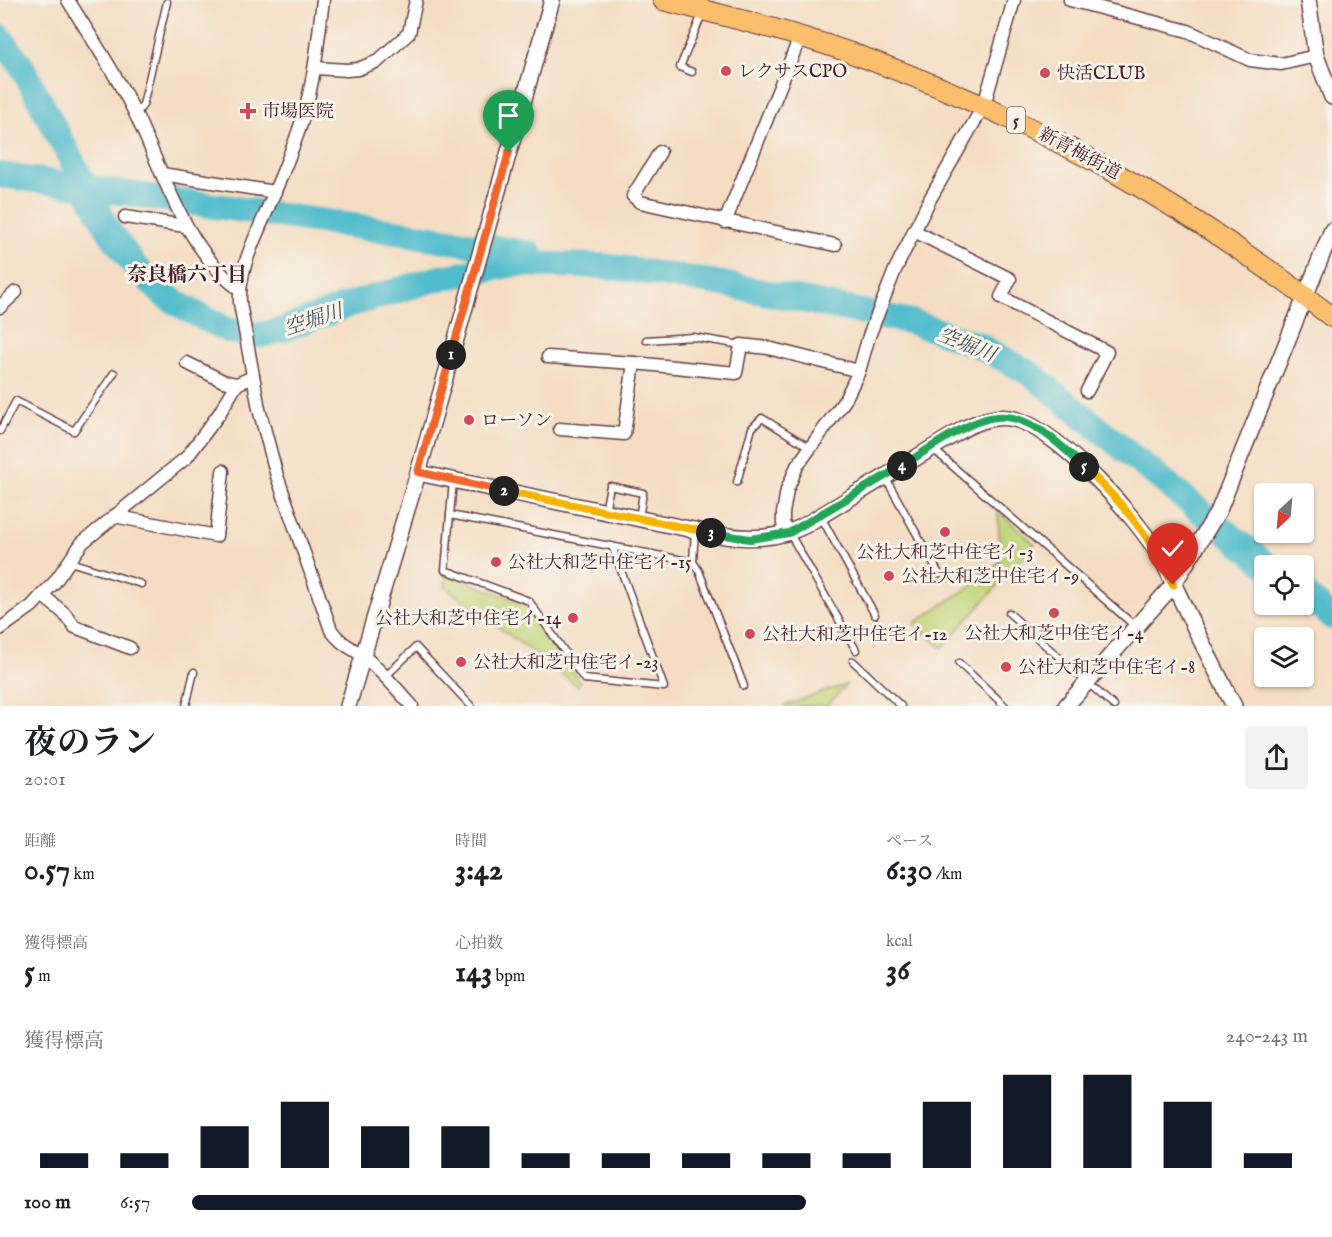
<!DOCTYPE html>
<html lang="ja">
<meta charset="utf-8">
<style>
:root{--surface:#fff;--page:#f2f2f2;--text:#202124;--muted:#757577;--accent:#111827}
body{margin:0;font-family:"IM FELL English","Noto Serif JP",serif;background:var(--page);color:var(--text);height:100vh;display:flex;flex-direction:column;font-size:22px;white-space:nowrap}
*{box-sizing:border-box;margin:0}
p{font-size:20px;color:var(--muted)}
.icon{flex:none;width:33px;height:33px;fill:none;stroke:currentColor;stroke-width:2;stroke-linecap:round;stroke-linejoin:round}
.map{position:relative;height:706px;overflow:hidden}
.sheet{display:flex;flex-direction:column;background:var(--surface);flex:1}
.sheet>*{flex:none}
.needle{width:39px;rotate:206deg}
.tools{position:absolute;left:1254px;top:483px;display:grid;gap:12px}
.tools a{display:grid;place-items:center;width:60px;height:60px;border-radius:6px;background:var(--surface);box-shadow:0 2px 4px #0004;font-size:30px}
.pin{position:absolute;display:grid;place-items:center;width:51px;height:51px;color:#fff;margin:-62px -26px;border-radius:50% 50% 50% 0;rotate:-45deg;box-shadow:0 0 6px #0007}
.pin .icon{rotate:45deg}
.km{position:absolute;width:30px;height:30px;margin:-15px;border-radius:50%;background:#222;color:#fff;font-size:16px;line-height:30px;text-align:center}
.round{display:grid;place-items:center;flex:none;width:63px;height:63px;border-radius:6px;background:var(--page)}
.summary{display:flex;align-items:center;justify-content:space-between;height:102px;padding:0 24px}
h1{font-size:33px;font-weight:700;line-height:45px}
.figures{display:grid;grid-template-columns:repeat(3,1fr);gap:9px;height:102px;padding:6px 24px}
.figures div{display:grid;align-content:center}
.figures b{font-size:30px;font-weight:700}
.figures small{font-size:16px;font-weight:400}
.figures p{font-size:16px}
.chart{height:168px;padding:12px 24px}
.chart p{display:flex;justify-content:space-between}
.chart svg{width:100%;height:108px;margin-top:6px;stroke:var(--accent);stroke-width:6}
ul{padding:0 24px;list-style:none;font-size:20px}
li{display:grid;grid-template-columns:96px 72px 1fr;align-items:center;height:45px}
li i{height:15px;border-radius:8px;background:var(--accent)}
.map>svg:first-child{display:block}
</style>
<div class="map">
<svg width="1332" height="706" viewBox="0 0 1332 706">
<rect width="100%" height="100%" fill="#f7f3e8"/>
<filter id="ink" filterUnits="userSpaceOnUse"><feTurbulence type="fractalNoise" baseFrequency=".0167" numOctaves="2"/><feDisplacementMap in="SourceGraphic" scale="12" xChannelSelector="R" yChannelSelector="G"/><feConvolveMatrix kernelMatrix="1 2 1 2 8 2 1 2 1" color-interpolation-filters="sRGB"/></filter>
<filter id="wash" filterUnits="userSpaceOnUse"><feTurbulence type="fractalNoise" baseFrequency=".008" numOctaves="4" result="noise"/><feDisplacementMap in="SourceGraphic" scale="24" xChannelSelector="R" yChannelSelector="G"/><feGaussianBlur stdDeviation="1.35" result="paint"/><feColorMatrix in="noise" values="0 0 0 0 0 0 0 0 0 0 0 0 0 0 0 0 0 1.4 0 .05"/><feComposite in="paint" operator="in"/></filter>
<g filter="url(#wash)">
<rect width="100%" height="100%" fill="#f4ddc2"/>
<g fill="#c2d579" stroke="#867a52" stroke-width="1.5">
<path d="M 998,511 L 1035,544 L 942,648 L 914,623 L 988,575 L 1000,560 Z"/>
<path d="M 447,574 L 526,604 L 580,682 L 578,686 L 445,587 Z"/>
<path d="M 847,684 L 827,706 L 783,706 Z"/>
</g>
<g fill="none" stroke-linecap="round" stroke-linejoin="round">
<g stroke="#51bccc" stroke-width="26">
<path d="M 0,37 L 21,65 L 109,231 L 135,266 L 165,296 L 196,314 L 230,331 L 262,335 L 284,329 L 345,306 L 436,279 L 515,264 L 600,266 L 627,269 L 718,283 L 912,322 L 978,345 L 1031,374 L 1268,566"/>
<path d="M 0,175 L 409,234 L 531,254"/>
<path d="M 1304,593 L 1332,617"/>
</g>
</g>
</g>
<g filter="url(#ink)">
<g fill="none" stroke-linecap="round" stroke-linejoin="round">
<defs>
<g id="service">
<path d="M 692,72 L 680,67 L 703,12"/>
<path d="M 136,115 L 143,105 L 167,2"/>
<path d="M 646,340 L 693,337 L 741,345"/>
<path d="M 0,431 L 16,401 L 74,431 L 114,373"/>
<path d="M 932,448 L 1136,627"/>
<path d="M 885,477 L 939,574"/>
<path d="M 453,481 L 450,515 L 693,562 L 695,530"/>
<path d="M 737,482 L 752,428 L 762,418 L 809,447"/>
<path d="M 605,511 L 610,486 L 643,493 L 639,518"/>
<path d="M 450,515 L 445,570 L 529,601 L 584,679 L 664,687 L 612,546"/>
<path d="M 821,517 L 875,615"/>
<path d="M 790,534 L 856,650"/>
<path d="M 70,562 L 141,584"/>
<path d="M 693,562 L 699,571 L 744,686"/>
<path d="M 1009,613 L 1114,706"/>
<path d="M 853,661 L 901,706"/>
<path d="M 959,663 L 1005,706"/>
<path d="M 385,677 L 416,647 L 471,706"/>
<path d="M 186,706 L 194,672"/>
</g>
<g id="minor">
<path d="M 68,0 C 90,36 115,72 134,111 C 164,172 183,247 240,290"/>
<path d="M 323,0 C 318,39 315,79 303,117 C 293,151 278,183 265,215 C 253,242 238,273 240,303 L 259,409 L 277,476 L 331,630 C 341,644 349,646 363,656 C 381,670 397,689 412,706"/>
<path d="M 1070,0 L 1188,31 L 1250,60 L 1281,64 L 1316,56"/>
<path d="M 315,68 L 347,70 L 358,69 L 378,61 L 409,33 L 416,0"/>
<path d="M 660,152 L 633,196 L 640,202 L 835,245"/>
<path d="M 162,174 L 275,192"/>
<path d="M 125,217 L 185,226"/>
<path d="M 725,222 L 800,37"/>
<path d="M 914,231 L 1010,279 L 1001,297 L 1107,352 L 1087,391"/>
<path d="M 0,307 L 16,292"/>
<path d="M 548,357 L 634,363 L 736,373 L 741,345 L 768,348 L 859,371"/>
<path d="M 187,363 L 223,381 L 237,384"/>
<path d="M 560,429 L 624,434 L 634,363"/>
<path d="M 114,516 L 216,536 L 223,471"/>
<path d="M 789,533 L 783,524 L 783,513 L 787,490 L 797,466 L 845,400 L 859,371 L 869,336 L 895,270 L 930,199 L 984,105 L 1014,0"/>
<path d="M 42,595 L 64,613 L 75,627 L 130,648"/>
<path d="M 0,629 L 32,606 L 42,595 L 54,583 L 82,543 L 187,457 L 219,414 L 237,384 L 253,377"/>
</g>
<g id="tertiary">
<path d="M 1308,0 L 1316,56 L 1332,97"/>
<path d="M 418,473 L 718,535 C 749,539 776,540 804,526 L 965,428 C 982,420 999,414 1018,420 C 1062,434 1141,521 1163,562 C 1168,570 1171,579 1175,587 C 1194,627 1214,667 1234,706"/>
<path d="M 348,706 L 418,473 L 552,0"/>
<path d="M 1066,706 L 1173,585 L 1219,510 L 1332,230"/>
</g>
<path id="primary" d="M 663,0 C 734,18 805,35 873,61 C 1042,124 1190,207 1332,317"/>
</defs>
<use href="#service" stroke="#643c42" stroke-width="9"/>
<use href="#minor" stroke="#643c42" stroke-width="15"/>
<use href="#tertiary" stroke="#643c42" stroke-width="18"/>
<use href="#primary" stroke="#643c42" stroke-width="22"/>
<use href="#service" stroke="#fff" stroke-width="6"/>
<use href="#minor" stroke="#fff" stroke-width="12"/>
<use href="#tertiary" stroke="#fff" stroke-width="15"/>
<use href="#primary" stroke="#fabe6d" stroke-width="20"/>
</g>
</g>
<g fill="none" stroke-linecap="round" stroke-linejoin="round" filter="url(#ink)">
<defs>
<path id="split-1" d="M 451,355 L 509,152"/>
<path id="split-2" d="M 451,355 L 418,472 L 504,491"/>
<path id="split-3" d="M 504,491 L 711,533"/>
<path id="split-4" d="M 711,533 L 750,539 L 789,533 L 902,466"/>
<path id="split-5" d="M 902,466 C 926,451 969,419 997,417 C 1030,414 1062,446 1084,467"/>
<path id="split-6" d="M 1084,467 C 1120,500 1154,540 1173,585"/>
</defs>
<use href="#split-1" stroke="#fff" stroke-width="12"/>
<use href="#split-2" stroke="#fff" stroke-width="12"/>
<use href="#split-3" stroke="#fff" stroke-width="12"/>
<use href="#split-4" stroke="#fff" stroke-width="12"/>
<use href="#split-5" stroke="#fff" stroke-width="12"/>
<use href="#split-6" stroke="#fff" stroke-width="12"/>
<use href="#split-1" stroke="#f0652b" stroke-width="8"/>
<use href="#split-2" stroke="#f0652b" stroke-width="8"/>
<use href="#split-3" stroke="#f5b400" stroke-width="8"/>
<use href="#split-4" stroke="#22a559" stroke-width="8"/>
<use href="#split-5" stroke="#22a559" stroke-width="8"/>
<use href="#split-6" stroke="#f5b400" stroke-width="8"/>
</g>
<g fill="#d1495b" stroke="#f7f3e8" stroke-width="2">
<circle cx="726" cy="71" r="6"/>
<circle cx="1045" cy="73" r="6"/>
<path d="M245 102h6v6h6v6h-6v6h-6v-6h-6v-6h6z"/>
<circle cx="469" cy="420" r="6"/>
<circle cx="945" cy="532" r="6"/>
<circle cx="496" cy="562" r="6"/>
<circle cx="889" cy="576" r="6"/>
<circle cx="1054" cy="613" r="6"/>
<circle cx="573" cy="618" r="6"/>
<circle cx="750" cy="634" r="6"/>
<circle cx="461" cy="662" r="6"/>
<circle cx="1006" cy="667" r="6"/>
</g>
<g text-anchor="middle" stroke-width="6" stroke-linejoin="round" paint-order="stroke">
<rect fill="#f7f3e8" stroke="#7e5f64" stroke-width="1.5" x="1007" y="107" width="18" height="26" rx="4.5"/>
<g font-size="16" font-weight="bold" fill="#4a1f2b">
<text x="1016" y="126">5</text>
</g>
<g font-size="18" fill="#4a1f2b" stroke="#f7f3e8" text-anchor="start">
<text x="738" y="77">レクサスCPO</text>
<text x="1057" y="79">快活CLUB</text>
<text x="262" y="117">市場医院</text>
<text x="481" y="426">ローソン</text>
<text x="945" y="558" text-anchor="middle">公社大和芝中住宅イ-3</text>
<text x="508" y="568">公社大和芝中住宅イ-15</text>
<text x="901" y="582">公社大和芝中住宅イ-9</text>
<text x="561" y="624" text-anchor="end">公社大和芝中住宅イ-14</text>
<text x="1054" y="639" text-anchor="middle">公社大和芝中住宅イ-4</text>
<text x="762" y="640">公社大和芝中住宅イ-12</text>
<text x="473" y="668">公社大和芝中住宅イ-23</text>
<text x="1018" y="673">公社大和芝中住宅イ-8</text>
</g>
<g font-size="18" fill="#4a1f2b" stroke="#f7f3e8">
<text transform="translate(1080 153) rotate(28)" y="6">新青梅街道</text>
</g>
<g font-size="20" font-weight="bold" fill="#4a1f2b" stroke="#f7f3e8">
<text x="187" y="281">奈良橋六丁目</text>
</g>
<g font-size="20" font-style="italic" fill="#4c5663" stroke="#f7f3e8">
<text transform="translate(313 319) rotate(-18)" y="7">空堀川</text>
<text transform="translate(967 344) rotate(22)" y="7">空堀川</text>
</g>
</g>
</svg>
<div class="tools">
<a><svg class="needle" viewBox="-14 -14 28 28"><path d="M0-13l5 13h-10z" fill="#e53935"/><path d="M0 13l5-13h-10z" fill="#757577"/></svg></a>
<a><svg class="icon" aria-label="locate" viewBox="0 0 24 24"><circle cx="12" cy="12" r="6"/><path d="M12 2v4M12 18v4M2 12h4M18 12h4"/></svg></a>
<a><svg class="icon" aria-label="layers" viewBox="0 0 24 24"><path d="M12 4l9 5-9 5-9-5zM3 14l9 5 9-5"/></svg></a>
</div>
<div class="pin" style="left:509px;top:152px;background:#1e9e55"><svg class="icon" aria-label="arrive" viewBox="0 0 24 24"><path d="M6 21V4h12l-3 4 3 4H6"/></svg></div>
<div class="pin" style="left:1173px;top:585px;background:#d93025"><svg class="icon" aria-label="check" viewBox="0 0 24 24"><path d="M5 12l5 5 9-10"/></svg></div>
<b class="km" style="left:451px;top:355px">1</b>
<b class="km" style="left:504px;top:491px">2</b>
<b class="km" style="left:711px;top:533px">3</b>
<b class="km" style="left:902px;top:466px">4</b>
<b class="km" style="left:1084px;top:467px">5</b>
</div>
<section class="sheet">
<div class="summary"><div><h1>夜のラン</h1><p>20:01</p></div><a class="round"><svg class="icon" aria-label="share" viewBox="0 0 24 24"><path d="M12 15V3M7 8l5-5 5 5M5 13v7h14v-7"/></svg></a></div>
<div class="figures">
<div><p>距離</p><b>0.57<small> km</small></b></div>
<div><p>時間</p><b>3:42</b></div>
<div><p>ペース</p><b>6:30<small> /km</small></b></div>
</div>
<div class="figures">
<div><p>獲得標高</p><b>5<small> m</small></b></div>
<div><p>心拍数</p><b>143<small> bpm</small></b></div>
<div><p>kcal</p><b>36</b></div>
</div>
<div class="chart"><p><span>獲得標高</span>240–243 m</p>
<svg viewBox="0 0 160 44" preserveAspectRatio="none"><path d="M5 44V38M15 44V38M25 44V27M35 44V17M45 44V27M55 44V27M65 44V38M75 44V38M85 44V38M95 44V38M105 44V38M115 44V17M125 44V6M135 44V6M145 44V17M155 44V38"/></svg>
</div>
<ul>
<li><b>100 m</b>6:57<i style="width:55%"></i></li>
</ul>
</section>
